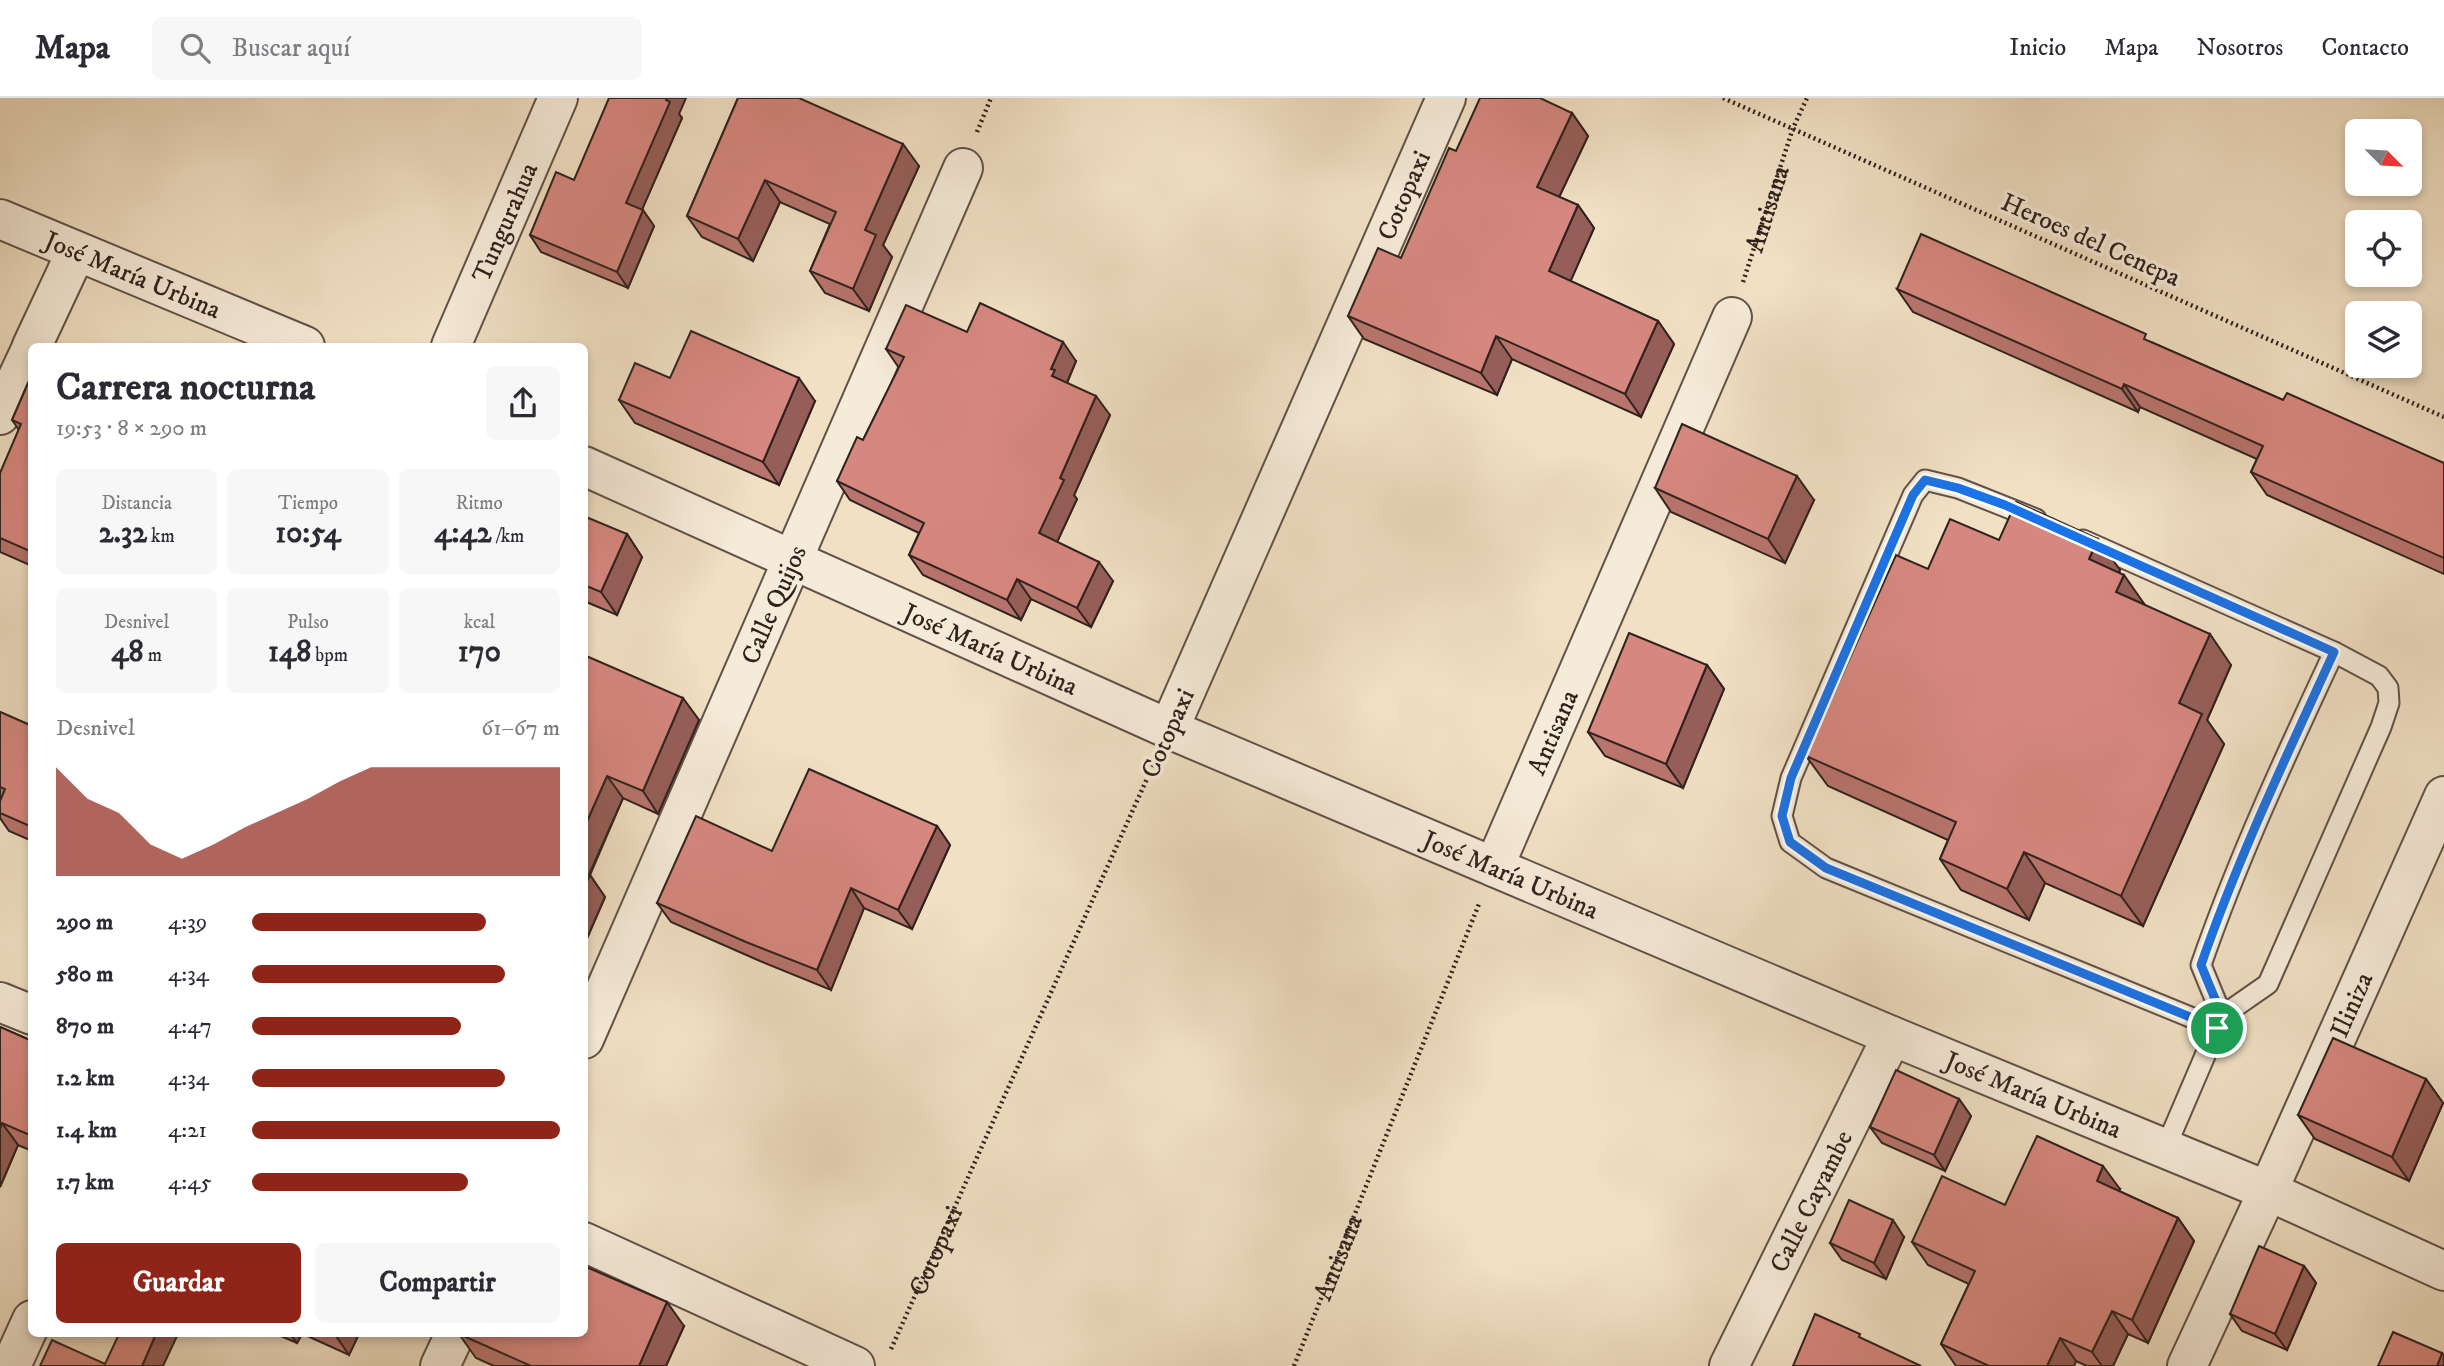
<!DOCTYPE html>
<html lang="es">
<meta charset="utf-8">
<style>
:root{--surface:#fff;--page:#f7f7f7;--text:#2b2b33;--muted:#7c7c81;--line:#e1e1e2;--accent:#8f2418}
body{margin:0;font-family:"IM FELL DW Pica",serif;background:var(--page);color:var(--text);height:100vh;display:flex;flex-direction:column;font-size:26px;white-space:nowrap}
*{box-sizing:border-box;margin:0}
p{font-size:23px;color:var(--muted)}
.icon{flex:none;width:38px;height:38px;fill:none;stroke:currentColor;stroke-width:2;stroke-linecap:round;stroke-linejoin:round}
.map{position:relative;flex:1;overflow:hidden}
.sheet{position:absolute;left:28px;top:245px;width:560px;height:994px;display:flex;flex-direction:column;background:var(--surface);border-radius:10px;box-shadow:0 4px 10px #0003}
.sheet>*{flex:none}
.needle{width:46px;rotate:114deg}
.buttons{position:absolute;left:2345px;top:21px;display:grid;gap:14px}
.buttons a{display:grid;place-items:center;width:77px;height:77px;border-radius:10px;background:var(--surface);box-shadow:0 4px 10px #0003;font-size:35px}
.pin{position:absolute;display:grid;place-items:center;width:60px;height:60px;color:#fff;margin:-30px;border:4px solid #fff;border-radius:50%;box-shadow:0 2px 7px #0007}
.round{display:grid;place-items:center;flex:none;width:74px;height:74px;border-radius:10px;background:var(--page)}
.summary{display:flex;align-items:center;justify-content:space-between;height:119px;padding:0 28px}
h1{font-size:38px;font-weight:700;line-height:52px}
.figures{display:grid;grid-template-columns:repeat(3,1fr);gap:10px;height:119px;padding:7px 28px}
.figures div{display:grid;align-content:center;border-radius:10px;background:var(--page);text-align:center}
.figures b{font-size:30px;font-weight:700}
.figures small{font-size:19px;font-weight:400}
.figures p{font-size:19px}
.chart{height:196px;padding:14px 28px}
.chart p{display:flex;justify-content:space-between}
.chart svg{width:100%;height:126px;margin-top:7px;fill:var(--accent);opacity:.7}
.cta{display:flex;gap:14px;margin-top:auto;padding:14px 28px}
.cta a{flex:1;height:80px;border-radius:10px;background:var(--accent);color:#fff;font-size:28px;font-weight:700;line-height:80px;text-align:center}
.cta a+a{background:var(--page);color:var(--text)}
ul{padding:0 28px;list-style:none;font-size:23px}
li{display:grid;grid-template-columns:112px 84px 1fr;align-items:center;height:52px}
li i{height:18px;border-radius:9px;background:var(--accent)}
header{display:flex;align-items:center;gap:42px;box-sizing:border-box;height:98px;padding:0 35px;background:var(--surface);border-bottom:2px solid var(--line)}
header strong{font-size:33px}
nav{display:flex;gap:38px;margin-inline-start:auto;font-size:24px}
.search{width:490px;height:63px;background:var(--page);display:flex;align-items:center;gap:18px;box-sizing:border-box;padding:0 24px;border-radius:10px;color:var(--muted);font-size:26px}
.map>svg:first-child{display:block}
</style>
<header>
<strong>Mapa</strong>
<div class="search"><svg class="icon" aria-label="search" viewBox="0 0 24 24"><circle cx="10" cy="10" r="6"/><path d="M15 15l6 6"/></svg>Buscar aquí</div>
<nav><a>Inicio</a><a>Mapa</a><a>Nosotros</a><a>Contacto</a></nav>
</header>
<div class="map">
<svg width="2444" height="1268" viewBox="0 0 2444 1268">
<rect width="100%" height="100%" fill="#f1e0c4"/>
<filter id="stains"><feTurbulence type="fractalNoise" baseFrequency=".00286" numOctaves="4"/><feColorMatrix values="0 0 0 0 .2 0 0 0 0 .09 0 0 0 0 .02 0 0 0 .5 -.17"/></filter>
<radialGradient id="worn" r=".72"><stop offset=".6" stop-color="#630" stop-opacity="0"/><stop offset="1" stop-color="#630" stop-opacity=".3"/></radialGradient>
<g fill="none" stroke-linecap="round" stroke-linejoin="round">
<defs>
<g id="lane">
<path d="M 2036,421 L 1958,390 L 1925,382 L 1913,397 L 1791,680 L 1782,718 L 1790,744 L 1826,770 L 2217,930"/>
<path d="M 2083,442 L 2334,554 L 2379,578 L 2388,590 L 2389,605 L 2381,629 L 2268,886 L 2222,918 L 2165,1051"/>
<path d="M 2222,918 L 2201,867 C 2238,760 2286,657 2334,554"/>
</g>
<g id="street">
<path id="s4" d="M 0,121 L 305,248"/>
<path d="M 32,248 L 76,154"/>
<path id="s5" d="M 451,248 L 558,0"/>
<path d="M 0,317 L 32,249"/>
<path id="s6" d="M 584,368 L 1169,631 L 1892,938 L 2268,1093 L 2444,1173"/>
<path id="s7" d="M 1169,631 L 1446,0"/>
<path id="s8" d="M 1494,769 L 1732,219"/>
<path d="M 0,904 L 32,917"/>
<path id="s9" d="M 584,941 L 963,70"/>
<path d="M 584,1144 L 855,1268"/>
<path d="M 11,1268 L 32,1222"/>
<path d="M 440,1268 L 455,1236"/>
<path id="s10" d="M 1729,1268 L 1892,938"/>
<path id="s11" d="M 2187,1268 L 2268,1093 L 2444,698"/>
</g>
</defs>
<use href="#lane" stroke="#605247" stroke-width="23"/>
<use href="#street" stroke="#605247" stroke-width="42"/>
<g stroke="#2f221d" stroke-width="4.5" stroke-dasharray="2 3.5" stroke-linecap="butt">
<path d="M 1723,0 L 2444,319"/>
<path d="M 977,34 L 991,0"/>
<path id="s1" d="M 1743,184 L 1793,30 L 1807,0"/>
<path id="s2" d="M 891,1251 L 1154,665"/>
<path id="s3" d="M 1294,1268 L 1479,806"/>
</g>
<use href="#lane" stroke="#f6ebd9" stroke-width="19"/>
<use href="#street" stroke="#f6ebd9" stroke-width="38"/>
</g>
<g fill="#b8746d" stroke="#2f221d" stroke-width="2">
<path d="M 738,0 L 919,68 L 883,147 L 892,159 L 869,213 L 825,195 L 810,173 L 830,126 L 780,104 L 753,163 L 702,139 L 687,118 Z"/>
<path d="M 1572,15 L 1588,38 L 1559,99 L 1578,107 L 1594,130 L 1570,183 L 1658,223 L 1674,246 L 1641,319 L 1512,261 L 1497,297 L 1364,241 L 1348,218 L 1401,160 L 1456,53 Z"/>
<path d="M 679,16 L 682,20 L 642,111 L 654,128 L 628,190 L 541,154 L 530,137 L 574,82 Z"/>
<path d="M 1897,191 L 2151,244 L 2283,302 L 2444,365 L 2444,476 L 2267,397 L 2251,374 L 2257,361 L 2140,309 L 2138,314 L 1913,214 Z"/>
<path d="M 967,234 L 1076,263 L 1067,285 L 1110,317 L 1074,397 L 1077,401 L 1057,444 L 1113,483 L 1091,529 L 1031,501 L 1021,522 L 923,477 L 909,457 L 919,435 L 850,402 L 837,383 L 863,342 L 899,270 L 886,251 Z"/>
<path d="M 32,276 L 32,468 L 0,454 L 0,376 L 19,332 L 12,322 Z"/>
<path d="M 670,280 L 815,303 L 779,387 L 635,325 L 619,302 Z"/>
<path d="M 1655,390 L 1814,402 L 1785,465 L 1671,414 Z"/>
<path d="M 584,421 L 627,436 L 642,459 L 617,517 L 584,503 Z"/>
<path d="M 1999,442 L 2120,472 L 2119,474 L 2145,507 L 2231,567 L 2207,622 L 2224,646 L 2143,828 L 2045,785 L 2029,822 L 1961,792 L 1940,761 L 1948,742 L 1828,688 L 1806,658 Z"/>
<path d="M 584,557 L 699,622 L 658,716 L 623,700 L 590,777 L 605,799 L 584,847 Z"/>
<path d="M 1707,567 L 1724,591 L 1683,690 L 1605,658 L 1588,634 Z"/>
<path d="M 0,614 L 32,628 L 32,743 L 9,733 L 0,720 Z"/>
<path d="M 937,728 L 950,747 L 912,831 L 864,810 L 831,892 L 760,863 L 671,824 L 657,805 L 772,753 Z"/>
<path d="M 0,929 L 32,943 L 32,1053 L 18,1047 L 0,1089 Z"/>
<path d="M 2426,981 L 2443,1005 L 2409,1083 L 2315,1041 L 2298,1017 Z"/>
<path d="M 1959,1001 L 1971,1018 L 1945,1073 L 1882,1045 L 1870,1029 Z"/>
<path d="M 2120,1091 L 2119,1093 L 2178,1120 L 2194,1143 L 2148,1245 L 2128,1236 L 2113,1268 L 2087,1268 L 2076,1263 L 2074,1268 L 1956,1268 L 1941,1246 L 1969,1186 L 1928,1167 L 1912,1144 L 2005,1107 Z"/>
<path d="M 1904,1139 L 1886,1181 L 1842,1162 L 1830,1145 Z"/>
<path d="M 2304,1168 L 2316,1185 L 2287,1252 L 2242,1233 L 2230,1216 Z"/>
<path d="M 684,1228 L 666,1268 L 494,1268 L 476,1260 L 459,1236 Z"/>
<path d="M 276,1236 L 302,1236 L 297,1245 Z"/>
<path d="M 303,1236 L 359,1236 L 349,1257 Z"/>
</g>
<g fill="#965e59" stroke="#2f221d" stroke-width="2">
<path d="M 667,0 L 686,0 L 679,16 L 682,20 L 638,121 L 626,105 Z"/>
<path d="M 1572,15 L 1588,38 L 1553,112 L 1537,89 Z"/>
<path d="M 903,46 L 919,68 L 883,147 L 892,159 L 869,213 L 853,191 L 865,132 Z"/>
<path d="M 765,82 L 780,104 L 753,163 L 738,141 Z"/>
<path d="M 1578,107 L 1594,130 L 1565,196 L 1549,173 Z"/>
<path d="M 643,112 L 654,128 L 628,190 L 617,174 Z"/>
<path d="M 1658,223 L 1674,246 L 1641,319 L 1625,296 Z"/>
<path d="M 1496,238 L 1512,261 L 1497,297 L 1481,275 Z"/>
<path d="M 1063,244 L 1076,263 L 1066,287 L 1052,278 L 1051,271 Z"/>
<path d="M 799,280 L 815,303 L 779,387 L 763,364 Z"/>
<path d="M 2124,286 L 2140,309 L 2138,314 L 2122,291 Z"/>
<path d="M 1096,298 L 1110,317 L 1074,397 L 1077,401 L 1052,455 L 1039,435 L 1060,380 Z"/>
<path d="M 1797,378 L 1814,402 L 1785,465 L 1768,441 Z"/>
<path d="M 627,436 L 642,459 L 617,517 L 601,494 Z"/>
<path d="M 2098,441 L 2120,472 L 2111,492 L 2089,461 Z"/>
<path d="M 1099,464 L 1113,483 L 1091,529 L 1077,510 Z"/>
<path d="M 2124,477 L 2145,507 L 2116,494 Z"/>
<path d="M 1017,481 L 1031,501 L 1021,522 L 1007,502 Z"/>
<path d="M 2210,536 L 2231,567 L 2207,622 L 2224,646 L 2143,828 L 2121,798 L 2179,605 Z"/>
<path d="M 1707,567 L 1724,591 L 1683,690 L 1666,666 Z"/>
<path d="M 683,600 L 699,622 L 658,716 L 643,693 Z"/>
<path d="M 607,678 L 623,700 L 584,788 L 584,730 Z"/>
<path d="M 937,728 L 950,747 L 912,831 L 898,812 Z"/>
<path d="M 2024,754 L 2045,785 L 2029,822 L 2007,791 Z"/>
<path d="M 590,777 L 605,799 L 584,847 L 584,789 Z"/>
<path d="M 851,790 L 864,810 L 831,892 L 817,872 Z"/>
<path d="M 2426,981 L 2443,1005 L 2409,1083 L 2392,1059 Z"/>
<path d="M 1959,1001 L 1971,1018 L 1945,1073 L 1934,1057 Z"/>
<path d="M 2,1025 L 18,1047 L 0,1089 L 0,1030 Z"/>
<path d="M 2103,1068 L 2120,1091 L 2113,1106 L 2097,1083 Z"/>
<path d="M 2178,1120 L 2194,1143 L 2148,1245 L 2132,1222 Z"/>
<path d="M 1893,1122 L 1904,1139 L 1886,1181 L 1874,1165 Z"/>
<path d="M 2304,1168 L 2316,1185 L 2287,1252 L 2275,1236 Z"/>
<path d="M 667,1204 L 684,1228 L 666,1268 L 639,1268 Z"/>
<path d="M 2112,1213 L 2128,1236 L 2113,1268 L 2102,1268 L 2092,1254 Z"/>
<path d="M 156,1236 L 178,1236 L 163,1268 L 142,1268 Z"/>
<path d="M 290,1236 L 302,1236 L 297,1245 Z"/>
<path d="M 337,1236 L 359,1236 L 349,1257 L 336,1238 Z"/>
<path d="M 2060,1240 L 2076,1263 L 2074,1268 L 2047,1268 Z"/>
<path d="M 2442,1255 L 2444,1257 L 2444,1268 L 2437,1268 Z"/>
</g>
<g fill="#d6877f" stroke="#2f221d" stroke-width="2">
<path d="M 609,0 L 667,0 L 666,2 L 670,4 L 626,105 L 643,112 L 617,174 L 530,137 L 556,74 L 574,82 Z"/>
<path d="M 738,0 L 799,0 L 903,46 L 865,132 L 876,137 L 853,191 L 810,173 L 836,114 L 765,82 L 738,141 L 687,118 Z"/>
<path d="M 1480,0 L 1540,0 L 1572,15 L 1537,89 L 1578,107 L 1549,173 L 1658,223 L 1625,296 L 1496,238 L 1481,275 L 1348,218 L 1378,150 L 1401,160 L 1449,50 L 1456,53 Z"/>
<path d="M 1921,136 L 2146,236 L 2144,241 L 2283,302 L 2287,295 L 2444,365 L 2444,460 L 2251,374 L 2263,348 L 2124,286 L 2122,291 L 1897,191 Z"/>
<path d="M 980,205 L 1063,244 L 1051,271 L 1055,272 L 1052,278 L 1096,298 L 1060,380 L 1064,382 L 1039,435 L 1099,464 L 1077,510 L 1017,481 L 1007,502 L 909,457 L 924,425 L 837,383 L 857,339 L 863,342 L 904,259 L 886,251 L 906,207 L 967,234 Z"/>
<path d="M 691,233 L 799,280 L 763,364 L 619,302 L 635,265 L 670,280 Z"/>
<path d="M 32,276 L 32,454 L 0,440 L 0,375 L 21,326 L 12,322 Z"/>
<path d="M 1682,326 L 1797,378 L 1768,441 L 1655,390 Z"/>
<path d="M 2016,404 L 2098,441 L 2089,461 L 2124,477 L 2116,494 L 2210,536 L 2179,605 L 2202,616 L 2121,798 L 2024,754 L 2007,791 L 1940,761 L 1956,724 L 1806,658 L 1896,457 L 1928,471 L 1950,421 L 1999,442 Z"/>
<path d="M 586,419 L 627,436 L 601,494 L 584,487 L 584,421 Z"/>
<path d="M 1629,535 L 1707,567 L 1666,666 L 1588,634 Z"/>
<path d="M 584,557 L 683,600 L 643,693 L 607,678 L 584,730 Z"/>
<path d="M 0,614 L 32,628 L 32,729 L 0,715 L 0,703 L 5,691 L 0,689 Z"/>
<path d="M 809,671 L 937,728 L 898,812 L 851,790 L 817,872 L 746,844 L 657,805 L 696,718 L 772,753 Z"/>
<path d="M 584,774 L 590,777 L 584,789 Z"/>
<path d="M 0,929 L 32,943 L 32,1038 L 2,1025 L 0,1030 Z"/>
<path d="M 2333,940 L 2426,981 L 2392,1059 L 2298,1017 Z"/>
<path d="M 1896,972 L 1959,1001 L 1934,1057 L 1870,1029 Z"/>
<path d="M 2037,1038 L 2103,1068 L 2097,1083 L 2178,1120 L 2132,1222 L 2112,1213 L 2092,1254 L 2060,1240 L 2047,1268 L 1989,1268 L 1941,1246 L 1975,1173 L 1912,1144 L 1942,1078 L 2005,1107 Z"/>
<path d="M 1849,1102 L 1893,1122 L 1874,1165 L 1830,1145 Z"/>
<path d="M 2259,1148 L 2304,1168 L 2275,1236 L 2230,1216 Z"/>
<path d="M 584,1168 L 667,1204 L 639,1268 L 531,1268 L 459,1236 L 584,1236 Z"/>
<path d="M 1815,1216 L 1860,1236 L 1859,1239 L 1921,1268 L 1793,1268 Z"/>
<path d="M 2393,1234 L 2442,1255 L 2437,1268 L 2378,1268 Z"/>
<path d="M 119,1236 L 156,1236 L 142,1268 L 40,1268 L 52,1242 L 105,1266 Z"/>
</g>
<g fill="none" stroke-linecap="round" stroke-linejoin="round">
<defs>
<path id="route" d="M 1925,382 L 1958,390 L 2005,407 L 2334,554 C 2287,657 2238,760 2201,867 L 2222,918 L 2217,930 L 1826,770 L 1790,744 L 1782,718 L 1791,680 L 1913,397 Z"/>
</defs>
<use href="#route" stroke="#fff" stroke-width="14"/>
<use href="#route" stroke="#1a73e8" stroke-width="9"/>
</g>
<g text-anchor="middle" stroke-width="7" stroke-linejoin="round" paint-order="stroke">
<g font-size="26" fill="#2f221d" stroke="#f6ebd9">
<text dy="9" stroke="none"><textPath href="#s7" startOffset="583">Cotopaxi</textPath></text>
<text dy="9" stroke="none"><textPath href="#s1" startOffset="77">Antisana</textPath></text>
<text dy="9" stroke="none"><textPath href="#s5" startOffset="135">Tungurahua</textPath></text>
<text transform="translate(2091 141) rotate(24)" y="9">Heroes del Cenepa</text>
<text dy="9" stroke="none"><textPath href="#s4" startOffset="144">José María Urbina</textPath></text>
<text dy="9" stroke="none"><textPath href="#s9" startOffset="474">Calle Quijos</textPath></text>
<text dy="9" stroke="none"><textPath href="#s6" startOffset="446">José María Urbina</textPath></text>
<text dy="9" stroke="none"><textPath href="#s8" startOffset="147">Antisana</textPath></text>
<text transform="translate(1167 635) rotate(-66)" y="9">Cotopaxi</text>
<text dy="9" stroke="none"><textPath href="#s6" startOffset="1013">José María Urbina</textPath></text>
<text dy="9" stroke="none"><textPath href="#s11" startOffset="397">Iliniza</textPath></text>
<text dy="9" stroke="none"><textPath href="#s6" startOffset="1580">José María Urbina</textPath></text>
<text dy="9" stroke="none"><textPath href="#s10" startOffset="184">Calle Cayambe</textPath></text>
<text dy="9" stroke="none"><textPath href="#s2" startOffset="108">Cotopaxi</textPath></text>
<text dy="9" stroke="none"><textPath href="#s3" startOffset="117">Antisana</textPath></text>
</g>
</g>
<rect width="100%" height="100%" filter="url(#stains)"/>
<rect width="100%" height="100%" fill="url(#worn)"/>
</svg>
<div class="buttons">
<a><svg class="needle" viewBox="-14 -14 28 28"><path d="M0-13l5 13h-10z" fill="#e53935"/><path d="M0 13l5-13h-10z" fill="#7c7c81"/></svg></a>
<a><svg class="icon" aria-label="locate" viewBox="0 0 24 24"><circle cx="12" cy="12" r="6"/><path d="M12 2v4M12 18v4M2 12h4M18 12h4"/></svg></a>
<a><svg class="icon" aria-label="layers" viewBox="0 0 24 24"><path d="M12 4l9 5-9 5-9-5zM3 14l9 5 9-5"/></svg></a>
</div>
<div class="pin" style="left:2217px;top:930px;background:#1e9e55"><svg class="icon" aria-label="arrive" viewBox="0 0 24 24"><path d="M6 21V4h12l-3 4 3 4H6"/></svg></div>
<section class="sheet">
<div class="summary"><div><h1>Carrera nocturna</h1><p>19:53 · 8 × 290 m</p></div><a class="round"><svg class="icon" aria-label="share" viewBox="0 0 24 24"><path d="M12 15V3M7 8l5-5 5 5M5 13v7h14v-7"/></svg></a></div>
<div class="figures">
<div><p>Distancia</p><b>2.32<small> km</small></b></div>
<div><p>Tiempo</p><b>10:54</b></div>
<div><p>Ritmo</p><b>4:42<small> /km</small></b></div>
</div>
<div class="figures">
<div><p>Desnivel</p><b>48<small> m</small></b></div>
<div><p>Pulso</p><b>148<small> bpm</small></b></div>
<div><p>kcal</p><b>170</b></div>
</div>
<div class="chart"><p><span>Desnivel</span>61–67 m</p>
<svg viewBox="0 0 160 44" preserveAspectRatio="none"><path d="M0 44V6L10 17L20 22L30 33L40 38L50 33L60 27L70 22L80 17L90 11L100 6L110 6L120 6L130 6L140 6L150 6L160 6V44z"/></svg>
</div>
<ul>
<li><b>290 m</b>4:39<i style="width:76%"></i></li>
<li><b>580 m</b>4:34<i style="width:82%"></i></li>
<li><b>870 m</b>4:47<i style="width:68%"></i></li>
<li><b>1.2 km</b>4:34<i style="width:82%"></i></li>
<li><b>1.4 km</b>4:21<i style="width:100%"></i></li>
<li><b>1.7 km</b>4:45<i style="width:70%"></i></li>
</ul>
<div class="cta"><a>Guardar</a><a>Compartir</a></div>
</section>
</div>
